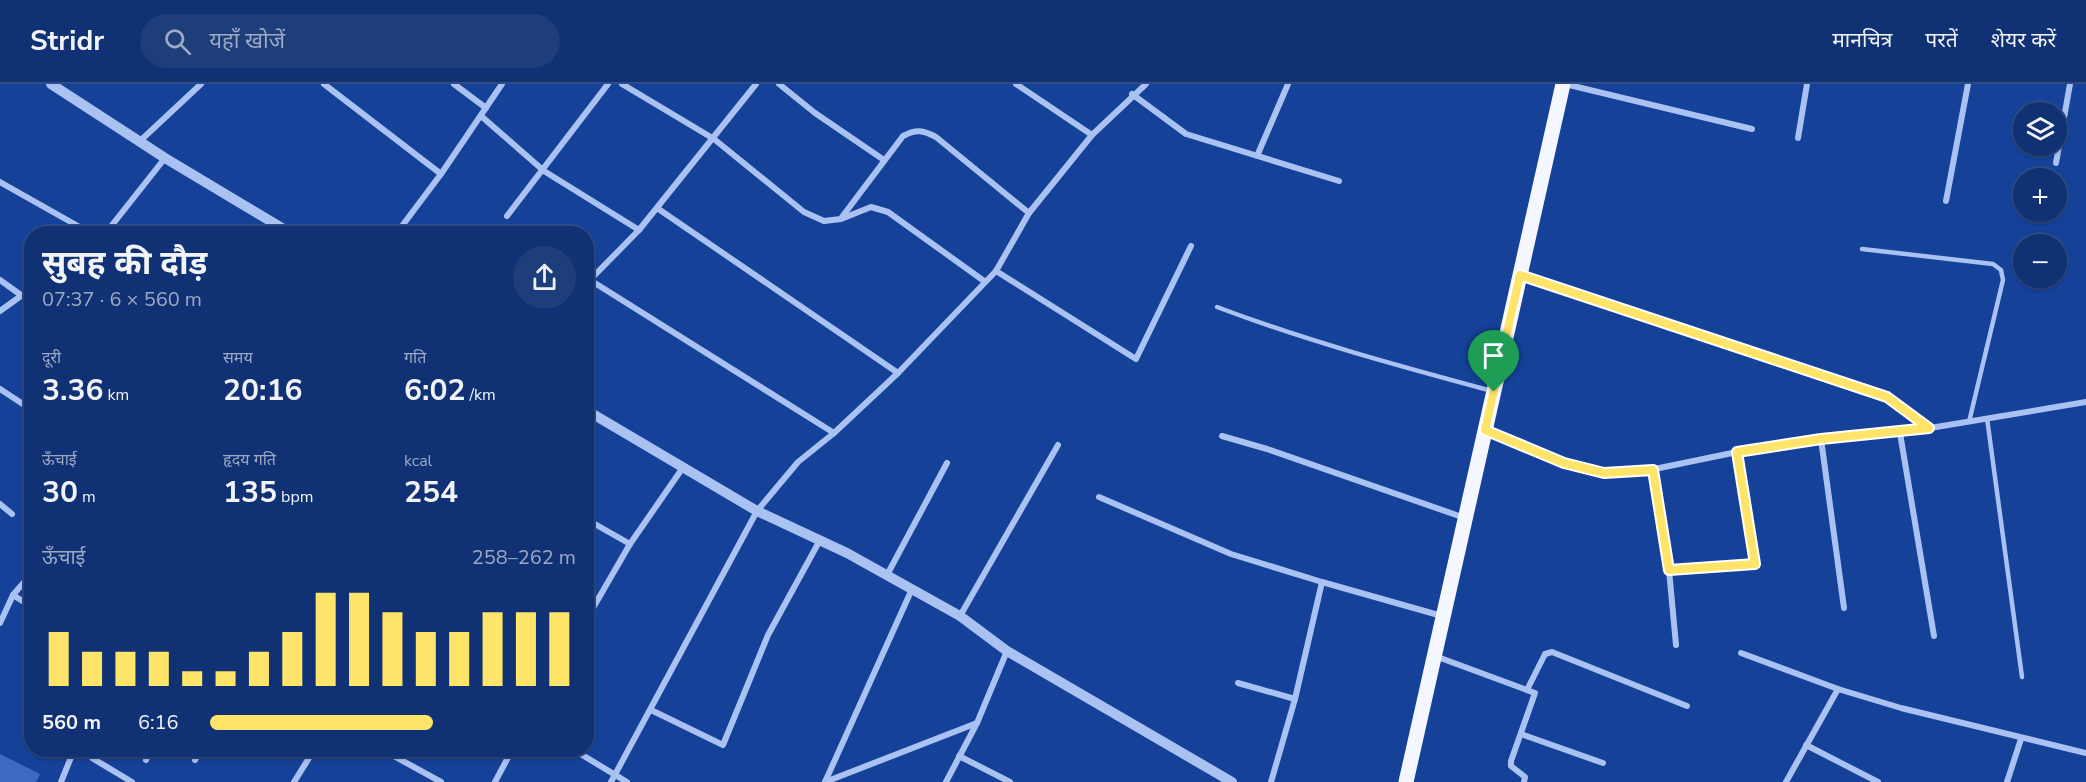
<!DOCTYPE html>
<html lang="hi">
<meta charset="utf-8">
<style>
:root{--surface:#103173;--page:#1e3d7b;--text:#f1f3f6;--muted:#9ca9c4;--line:#304c85;--accent:#ffe46a}
body{margin:0;font-family:"Nunito Sans","Noto Sans Devanagari",sans-serif;background:var(--page);color:var(--text);height:100vh;display:flex;flex-direction:column;font-size:22px;white-space:nowrap}
*{box-sizing:border-box;margin:0}
p{font-size:20px;color:var(--muted)}
.icon{flex:none;width:33px;height:33px;fill:none;stroke:currentColor;stroke-width:2;stroke-linecap:round;stroke-linejoin:round}
.map{position:relative;flex:1;overflow:hidden}
.panel{position:absolute;left:24px;top:142px;width:570px;height:531px;display:flex;flex-direction:column;background:var(--surface);border-radius:24px;box-shadow:0 2px 4px #0004,0 0 0 2px var(--line)}
.panel>*{flex:none}
.buttons{position:absolute;left:2013px;top:18px;display:grid;gap:12px}
.buttons a{display:grid;place-items:center;width:54px;height:54px;border-radius:50%;background:var(--surface);box-shadow:0 2px 4px #0004,0 0 0 2px var(--line);font-size:30px}
.pin{position:absolute;display:grid;place-items:center;width:51px;height:51px;color:#fff;margin:-62px -26px;border-radius:50% 50% 50% 0;rotate:-45deg;box-shadow:0 0 6px #0007}
.pin .icon{rotate:45deg}
.round{display:grid;place-items:center;flex:none;width:63px;height:63px;border-radius:32px;background:var(--page)}
.headline{display:flex;align-items:center;justify-content:space-between;height:102px;padding:0 18px}
h1{font-size:33px;font-weight:700;line-height:45px}
.figures{display:grid;grid-template-columns:repeat(3,1fr);gap:9px;height:102px;padding:6px 18px}
.figures div{display:grid;align-content:center}
.figures b{font-size:30px;font-weight:700}
.figures small{font-size:16px;font-weight:400}
.figures p{font-size:16px}
.chart{height:168px;padding:12px 18px}
.chart p{display:flex;justify-content:space-between}
.chart svg{width:100%;height:108px;margin-top:6px;stroke:var(--accent);stroke-width:6}
ul{padding:0 18px;list-style:none;font-size:20px}
li{display:grid;grid-template-columns:96px 72px 1fr;align-items:center;height:45px}
li i{height:15px;border-radius:8px;background:var(--accent)}
header{display:flex;align-items:center;gap:36px;box-sizing:border-box;height:84px;padding:0 30px;background:var(--surface);border-bottom:2px solid var(--line)}
header strong{font-size:28px}
nav{display:flex;gap:33px;margin-inline-start:auto;font-size:21px}
.search{width:420px;height:54px;background:var(--page);display:flex;align-items:center;gap:15px;box-sizing:border-box;padding:0 21px;border-radius:33px;color:var(--muted);font-size:22px}
.map>svg:first-child{display:block}
</style>
<header>
<strong>Stridr</strong>
<div class="search"><svg class="icon" aria-label="search" viewBox="0 0 24 24"><circle cx="10" cy="10" r="6"/><path d="M15 15l6 6"/></svg>यहाँ खोजें</div>
<nav><a>मानचित्र</a><a>परतें</a><a>शेयर करें</a></nav>
</header>
<div class="map">
<svg width="2086" height="698" viewBox="0 0 2086 698">
<rect width="100%" height="100%" fill="#154199"/>
<path fill="#3d6ac1" d="M 0,670 L 40,690 L 36,698 L 0,698 Z"/>
<g fill="none" stroke-linecap="round" stroke-linejoin="round">
<g stroke="#a9c2f2" stroke-width="4.5">
<path d="M 1862,165 L 1993,180 L 2001,186 L 2003,196 L 1969,338"/>
<path d="M 1217,223 C 1307,257 1399,282 1492,307"/>
<path d="M 1987,334 L 2022,593"/>
</g>
<g stroke="#a9c2f2" stroke-width="6">
<path d="M 324,0 L 441,90"/>
<path d="M 454,0 L 486,24"/>
<path d="M 622,0 L 714,55 L 804,128 L 824,137 L 841,135 L 871,123 L 888,128 L 984,197"/>
<path d="M 779,0 L 815,29 L 884,76"/>
<path d="M 1016,0 L 1092,51"/>
<path d="M 1565,0 L 1752,45"/>
<path d="M 1132,10 L 1186,50 L 1339,97"/>
<path d="M 481,32 L 544,87 L 639,146"/>
<path d="M 1798,54 L 1807,0"/>
<path d="M 140,57 L 201,0"/>
<path d="M 1257,72 L 1288,0"/>
<path d="M 2056,79 L 2070,0"/>
<path d="M 0,98 L 92,150"/>
<path d="M 1946,117 L 1968,0"/>
<path d="M 657,124 L 898,289"/>
<path d="M 507,132 L 608,0"/>
<path d="M 842,133 L 903,52 C 916,45 923,46 936,53 L 1029,129"/>
<path d="M 105,150 L 165,74"/>
<path d="M 396,150 L 441,90 L 502,0"/>
<path d="M 996,187 L 1136,275 L 1191,162"/>
<path d="M 1521,192 L 1887,313 L 1929,344"/>
<path d="M 0,196 L 32,219"/>
<path d="M 590,196 L 834,349"/>
<path d="M 586,200 L 639,146 L 756,0"/>
<path d="M 0,227 L 32,204"/>
<path d="M 0,305 L 32,326"/>
<path d="M 1486,346 L 1564,379 L 1604,389 L 1640,388 L 1737,368 L 1821,355 L 1900,349 L 2086,318"/>
<path d="M 1900,349 L 1934,552"/>
<path d="M 1222,352 L 1267,365 L 1465,434"/>
<path d="M 1821,355 L 1844,524"/>
<path d="M 1653,386 L 1669,486 L 1676,561"/>
<path d="M 1099,413 L 1231,470 L 1322,498"/>
<path d="M 0,420 L 12,430"/>
<path d="M 586,435 L 630,460"/>
<path d="M 1669,486 L 1755,480 L 1737,368"/>
<path d="M 887,491 L 947,379"/>
<path d="M 13,511 L 32,523"/>
<path d="M 960,532 L 1058,361"/>
<path d="M 586,536 L 630,460 L 684,382"/>
<path d="M 0,539 L 13,511 L 32,489"/>
<path d="M 1741,569 L 1838,605 L 1901,624 L 2086,669"/>
<path d="M 1435,572 L 1535,609 L 1511,677 L 1511,682 L 1525,693 L 1524,698"/>
<path d="M 1238,599 L 1295,615"/>
<path d="M 1527,606 L 1545,570 L 1552,568 L 1687,622"/>
<path d="M 651,626 L 723,661 L 768,551 L 820,456"/>
<path d="M 1521,650 L 1603,679"/>
<path d="M 1806,661 L 1878,698"/>
<path d="M 87,666 L 92,674 L 132,698"/>
<path d="M 383,666 L 441,698"/>
<path d="M 574,666 L 627,698"/>
<path d="M 959,672 L 1010,698"/>
<path d="M 146,676 L 151,666"/>
<path d="M 195,676 L 201,666"/>
<path d="M 61,698 L 74,666"/>
<path d="M 294,698 L 314,666"/>
<path d="M 495,698 L 512,666"/>
<path d="M 611,698 L 757,427 L 798,378 L 834,349 L 898,289 L 996,187 L 1029,129 L 1092,51 L 1146,0"/>
<path d="M 825,698 L 912,505"/>
<path d="M 825,698 L 977,639"/>
<path d="M 946,698 L 977,639 L 1007,567"/>
<path d="M 1271,698 L 1295,615 L 1322,498 L 1442,532"/>
<path d="M 1786,698 L 1838,605"/>
<path d="M 2007,698 L 2021,655"/>
</g>
<g stroke="#a9c2f2" stroke-width="10">
<path d="M 51,0 L 165,74 L 292,150"/>
<path d="M 586,326 L 757,427 L 847,469 L 960,532 L 1007,567 L 1232,698"/>
</g>
<path stroke="#f4f7ff" stroke-width="15" d="M 1406,698 L 1563,0"/>
</g>
<g fill="none" stroke-linecap="round" stroke-linejoin="round">
<defs>
<path id="route" d="M 1520,191 L 1887,313 L 1929,344 L 1821,355 L 1737,368 L 1755,480 L 1669,486 L 1653,386 L 1604,389 L 1564,379 L 1485,346 Z"/>
</defs>
<use href="#route" stroke="#fff" stroke-width="12"/>
<use href="#route" stroke="#ffe46a" stroke-width="8"/>
</g>
</svg>
<div class="buttons">
<a><svg class="icon" aria-label="layers" viewBox="0 0 24 24"><path d="M12 4l9 5-9 5-9-5zM3 14l9 5 9-5"/></svg></a>
<a>+</a>
<a>−</a>
</div>
<div class="pin" style="left:1494px;top:308px;background:#1e9e55"><svg class="icon" aria-label="arrive" viewBox="0 0 24 24"><path d="M6 21V4h12l-3 4 3 4H6"/></svg></div>
<section class="panel">
<div class="headline"><div><h1>सुबह की दौड़</h1><p>07:37 · 6 × 560 m</p></div><a class="round"><svg class="icon" aria-label="share" viewBox="0 0 24 24"><path d="M12 15V3M7 8l5-5 5 5M5 13v7h14v-7"/></svg></a></div>
<div class="figures">
<div><p>दूरी</p><b>3.36<small> km</small></b></div>
<div><p>समय</p><b>20:16</b></div>
<div><p>गति</p><b>6:02<small> /km</small></b></div>
</div>
<div class="figures">
<div><p>ऊँचाई</p><b>30<small> m</small></b></div>
<div><p>हृदय गति</p><b>135<small> bpm</small></b></div>
<div><p>kcal</p><b>254</b></div>
</div>
<div class="chart"><p><span>ऊँचाई</span>258–262 m</p>
<svg viewBox="0 0 160 44" preserveAspectRatio="none"><path d="M5 44V22M15 44V30M25 44V30M35 44V30M45 44V38M55 44V38M65 44V30M75 44V22M85 44V6M95 44V6M105 44V14M115 44V22M125 44V22M135 44V14M145 44V14M155 44V14"/></svg>
</div>
<ul>
<li><b>560 m</b>6:16<i style="width:61%"></i></li>
</ul>
</section>
</div>
